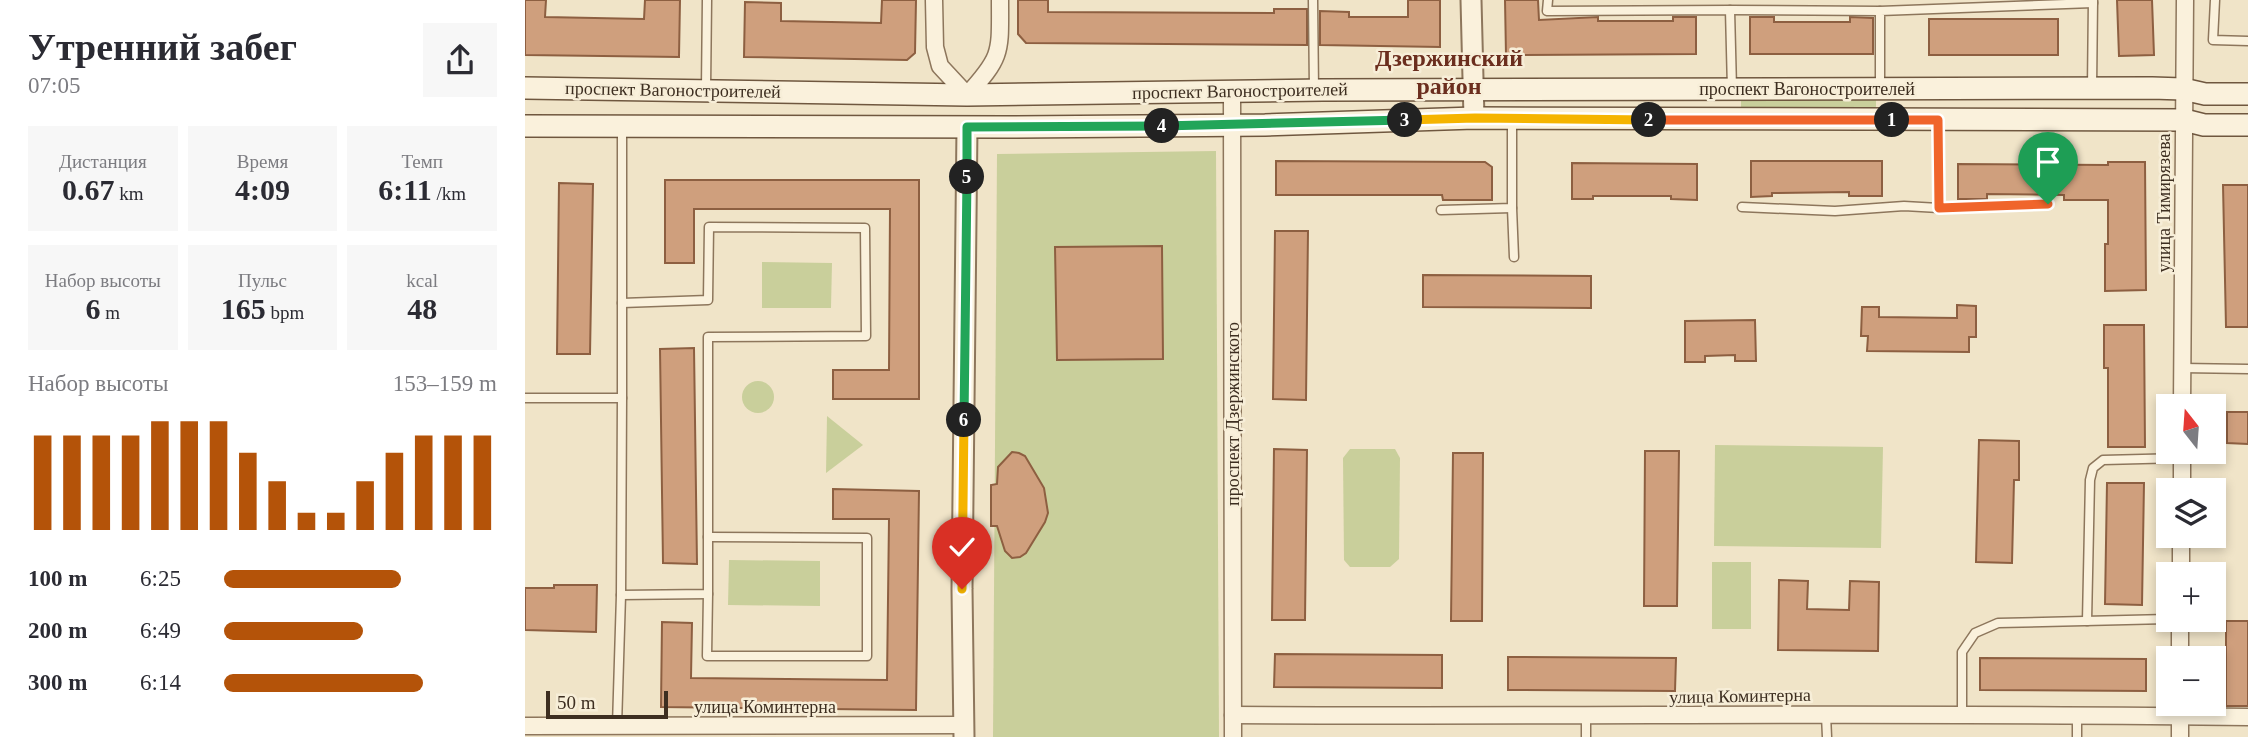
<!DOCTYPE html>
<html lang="ru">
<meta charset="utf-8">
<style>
:root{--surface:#fff;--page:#f7f7f7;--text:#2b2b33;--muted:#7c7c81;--accent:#b45309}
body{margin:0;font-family:"Times New Roman",serif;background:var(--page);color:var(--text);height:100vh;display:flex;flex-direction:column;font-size:26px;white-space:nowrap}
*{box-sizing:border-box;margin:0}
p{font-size:23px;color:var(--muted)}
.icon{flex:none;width:38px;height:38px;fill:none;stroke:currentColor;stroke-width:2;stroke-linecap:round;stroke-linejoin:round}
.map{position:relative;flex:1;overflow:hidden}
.details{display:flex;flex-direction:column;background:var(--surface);width:525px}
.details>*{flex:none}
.needle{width:46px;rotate:343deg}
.controls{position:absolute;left:1631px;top:394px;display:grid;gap:14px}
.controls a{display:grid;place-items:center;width:70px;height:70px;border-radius:0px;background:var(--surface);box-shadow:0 4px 10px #0003;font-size:35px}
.scale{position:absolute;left:21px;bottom:18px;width:122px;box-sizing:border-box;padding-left:7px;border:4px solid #3d2e20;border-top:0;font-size:19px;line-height:24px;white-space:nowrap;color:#3d2e20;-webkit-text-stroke:5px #f7eed8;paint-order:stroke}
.pin{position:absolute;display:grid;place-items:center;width:60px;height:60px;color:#fff;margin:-72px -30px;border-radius:50% 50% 50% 0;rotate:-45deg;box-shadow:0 0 7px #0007}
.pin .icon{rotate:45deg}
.km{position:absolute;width:35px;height:35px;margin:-18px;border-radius:50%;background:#222;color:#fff;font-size:19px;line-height:35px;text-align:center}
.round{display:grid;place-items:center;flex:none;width:74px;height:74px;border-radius:0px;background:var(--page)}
.overview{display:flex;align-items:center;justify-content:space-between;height:119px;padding:0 28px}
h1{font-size:38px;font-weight:800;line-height:52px}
.metrics{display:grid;grid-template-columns:repeat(3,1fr);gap:10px;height:119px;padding:7px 28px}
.metrics div{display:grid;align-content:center;border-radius:0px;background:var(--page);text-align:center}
.metrics b{font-size:30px;font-weight:800}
.metrics small{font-size:19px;font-weight:400}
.metrics p{font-size:19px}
.chart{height:196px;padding:14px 28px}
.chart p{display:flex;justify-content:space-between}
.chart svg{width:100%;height:126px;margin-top:7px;stroke:var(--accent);stroke-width:6}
ul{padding:0 28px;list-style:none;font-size:23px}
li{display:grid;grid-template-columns:112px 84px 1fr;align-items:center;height:52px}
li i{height:18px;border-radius:9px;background:var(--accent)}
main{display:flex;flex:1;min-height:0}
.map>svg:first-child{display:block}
</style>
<main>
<section class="details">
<div class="overview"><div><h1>Утренний забег</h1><p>07:05</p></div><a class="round"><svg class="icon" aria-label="share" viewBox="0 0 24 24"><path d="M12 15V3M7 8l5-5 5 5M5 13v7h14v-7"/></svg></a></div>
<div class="metrics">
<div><p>Дистанция</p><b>0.67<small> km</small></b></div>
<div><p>Время</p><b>4:09</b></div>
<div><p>Темп</p><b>6:11<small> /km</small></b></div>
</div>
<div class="metrics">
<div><p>Набор высоты</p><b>6<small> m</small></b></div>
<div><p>Пульс</p><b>165<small> bpm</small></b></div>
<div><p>kcal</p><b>48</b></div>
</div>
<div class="chart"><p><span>Набор высоты</span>153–159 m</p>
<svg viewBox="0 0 160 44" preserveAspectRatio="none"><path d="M5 44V11M15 44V11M25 44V11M35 44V11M45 44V6M55 44V6M65 44V6M75 44V17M85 44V27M95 44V38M105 44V38M115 44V27M125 44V17M135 44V11M145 44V11M155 44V11"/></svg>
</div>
<ul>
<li><b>100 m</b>6:25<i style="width:65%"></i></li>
<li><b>200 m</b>6:49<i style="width:51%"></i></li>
<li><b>300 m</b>6:14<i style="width:73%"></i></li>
</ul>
</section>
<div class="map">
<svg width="1723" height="737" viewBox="0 0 1723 737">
<rect width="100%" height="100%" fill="#f0e4c8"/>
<g fill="#c9cf9b">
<path d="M 1216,96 L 1351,96 L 1351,110 L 1216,109 Z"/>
<path d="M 691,151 L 694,737 L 468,737 L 472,154 Z"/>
<path d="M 237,262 L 307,263 L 306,308 L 237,308 Z"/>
<circle cx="233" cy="397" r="16"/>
<path d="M 302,416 L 338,445 L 301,473 Z"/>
<path d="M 1190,445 L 1358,447 L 1356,548 L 1189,546 Z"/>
<path d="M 825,449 L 870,449 L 875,458 L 874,559 L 865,567 L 825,567 L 819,560 L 818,458 Z"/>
<path d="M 204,560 L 295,561 L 295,606 L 203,605 Z"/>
<rect x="1187" y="562" width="39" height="67"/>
</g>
<g fill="#cf9f7d" stroke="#8d5f41" stroke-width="2">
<path d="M 0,0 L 21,0 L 20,17 L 119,19 L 120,0 L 155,0 L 154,57 L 0,55 Z"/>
<path d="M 357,0 L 391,0 L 390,53 L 382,60 L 219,57 L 220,2 L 256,3 L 256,21 L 356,23 Z"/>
<path d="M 493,0 L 523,0 L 523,12 L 749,13 L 749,9 L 782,9 L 782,45 L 501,43 L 493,34 Z"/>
<path d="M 883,0 L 915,0 L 915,47 L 795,45 L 795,11 L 824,12 L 824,17 L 883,17 Z"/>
<path d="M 980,0 L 1013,0 L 1014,20 L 1073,17 L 1073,21 L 1148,21 L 1148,17 L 1171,17 L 1171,54 L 981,55 Z"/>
<path d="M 1592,0 L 1627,0 L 1629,55 L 1594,56 Z"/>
<path d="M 1225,17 L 1249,17 L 1249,22 L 1325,22 L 1325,17 L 1348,18 L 1348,54 L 1225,54 Z"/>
<rect x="1404" y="19" width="129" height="36"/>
<path d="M 751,161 L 960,162 L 967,167 L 967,200 L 918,200 L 917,195 L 751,195 Z"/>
<path d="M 1226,161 L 1357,161 L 1357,196 L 1324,196 L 1324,192 L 1247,193 L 1247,196 L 1226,197 Z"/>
<path d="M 1583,162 L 1620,162 L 1621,290 L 1580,291 L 1580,244 L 1583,244 L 1583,200 L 1539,200 L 1539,195 L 1462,194 L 1462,199 L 1433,199 L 1433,164 L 1583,165 Z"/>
<path d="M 1047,163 L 1172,164 L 1172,200 L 1146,199 L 1146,196 L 1068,196 L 1068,199 L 1047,199 Z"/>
<path d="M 140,180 L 394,180 L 394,399 L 308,399 L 308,370 L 364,370 L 365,209 L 169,209 L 169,263 L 140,263 Z"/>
<path d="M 34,183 L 68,184 L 65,354 L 32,354 Z"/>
<path d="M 1698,185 L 1723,185 L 1723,327 L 1701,327 Z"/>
<path d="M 750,231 L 783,231 L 781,400 L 748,399 Z"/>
<path d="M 637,246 L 638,359 L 532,360 L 530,247 Z"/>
<path d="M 898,275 L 1066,276 L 1066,308 L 898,307 Z"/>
<path d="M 1432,305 L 1451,306 L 1451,337 L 1444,337 L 1444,352 L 1342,351 L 1343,336 L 1336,336 L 1337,307 L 1354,307 L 1354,317 L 1432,318 Z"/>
<path d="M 1230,320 L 1231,361 L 1210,361 L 1210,355 L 1180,356 L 1180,362 L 1160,362 L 1160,321 Z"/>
<path d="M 1579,325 L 1619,325 L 1620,447 L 1583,447 L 1583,368 L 1579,368 Z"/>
<path d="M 169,348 L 172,564 L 138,563 L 135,349 Z"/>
<path d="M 1702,412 L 1723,412 L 1723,444 L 1702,443 Z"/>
<path d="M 1454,440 L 1494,441 L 1494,480 L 1489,480 L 1487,563 L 1451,562 Z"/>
<path d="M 749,449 L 782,450 L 780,620 L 747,620 Z"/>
<path d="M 1120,451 L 1154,451 L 1152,606 L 1119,606 Z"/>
<path d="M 487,452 L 494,453 L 500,456 L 519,488 L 523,513 L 520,522 L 501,553 L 495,557 L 487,558 L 480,551 L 472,526 L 466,526 L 466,485 L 472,484 L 473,467 Z"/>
<path d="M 928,453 L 958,453 L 957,621 L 926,621 Z"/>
<path d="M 1582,483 L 1619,483 L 1617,605 L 1580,604 Z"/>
<path d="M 308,489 L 394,491 L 391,710 L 136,707 L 137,622 L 167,623 L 166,678 L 362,680 L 364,519 L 308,519 Z"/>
<path d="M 1254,580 L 1283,581 L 1282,609 L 1324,610 L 1325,581 L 1354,582 L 1353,651 L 1253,650 Z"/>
<path d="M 29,585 L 72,585 L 71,632 L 0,630 L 0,588 L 29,588 Z"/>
<rect x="1701" y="621" width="22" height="85"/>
<path d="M 750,654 L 917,655 L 917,688 L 749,687 Z"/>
<path d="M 983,657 L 1151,658 L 1150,691 L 983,690 Z"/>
<path d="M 1455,658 L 1621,659 L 1621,691 L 1455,690 Z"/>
</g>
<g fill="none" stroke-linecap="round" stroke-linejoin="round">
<defs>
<g id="service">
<path d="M 788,0 L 789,90"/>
<path d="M 1023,0 L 1022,11 L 1205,10 L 1207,89"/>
<path d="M 1690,0 L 1688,40 L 1723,41"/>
<path d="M 1205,10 L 1355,11"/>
<path d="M 1355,86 L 1355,11 L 1568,3"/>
<path d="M 181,88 L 182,0"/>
<path d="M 1567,88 L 1568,0"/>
<path d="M 1413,120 L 1414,208"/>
<path d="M 1217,207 L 1310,211 L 1379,206 L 1414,208 L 1523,204"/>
<path d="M 987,208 L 989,257"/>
<path d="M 916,210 L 987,208 L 987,120"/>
<path d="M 97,303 L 183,300 L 184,227 L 340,228 L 341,336 L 183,337 L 183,594 L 96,595 L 97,398"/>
<path d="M 1657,368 L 1723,369"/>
<path d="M 0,398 L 97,398 L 97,127"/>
<path d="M 183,594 L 182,656 L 342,656 L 342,538 L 183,537"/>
<path d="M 1562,621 L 1565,480 L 1568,468 L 1578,460 L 1657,458"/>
<path d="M 1437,713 L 1437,652 L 1450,633 L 1473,623 L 1643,619"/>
<path d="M 1301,715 L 1302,737"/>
<path d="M 1552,715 L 1552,737"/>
<path d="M 1061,717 L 1061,737"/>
<path d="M 92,726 L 96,595"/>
</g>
<g id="minor">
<path d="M 409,0 L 410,47 L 415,66 L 442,95 C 478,56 475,52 475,0"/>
<path d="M 707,91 L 708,737"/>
<path d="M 1657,406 L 1660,0"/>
<path d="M 1657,490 L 1657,452"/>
<path d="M 1656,574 L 1656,536"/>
<path d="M 1655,658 L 1655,620"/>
<path d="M 1655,704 L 1655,737"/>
<path d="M 708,715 C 1046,717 1385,712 1723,717"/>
<path d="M 0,726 L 439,725"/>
</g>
<g id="tertiary">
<path d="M 946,0 L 949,118"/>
<path d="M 439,737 L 437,589 L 442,127"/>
</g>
<g id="secondary">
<path d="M 0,88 L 442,95 L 798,90 L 1627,88 L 1658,89 L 1680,94 L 1723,94"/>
<path d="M 0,126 L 483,127 L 740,125 L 949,118 L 1659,120 L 1679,125 L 1723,125"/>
</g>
</defs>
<use href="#service" stroke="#8d765c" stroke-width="11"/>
<use href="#minor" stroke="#8d765c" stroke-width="19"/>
<use href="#tertiary" stroke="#8d765c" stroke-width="23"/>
<use href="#secondary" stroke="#6f573f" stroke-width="24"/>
<use href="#service" stroke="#faf1dc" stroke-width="8"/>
<use href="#minor" stroke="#faf1dc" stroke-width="16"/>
<use href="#tertiary" stroke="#faf1dc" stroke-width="19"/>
<use href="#secondary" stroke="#faf1dc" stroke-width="21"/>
</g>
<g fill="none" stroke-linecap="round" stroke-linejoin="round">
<defs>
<path id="split-1" d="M 1367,120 L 1413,120 L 1414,208 L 1523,204"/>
<path id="split-2" d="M 1124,120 L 1367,120"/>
<path id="split-3" d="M 880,120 L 950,118 L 1124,120"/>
<path id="split-4" d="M 637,126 L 880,120"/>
<path id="split-5" d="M 442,177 L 442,127 L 637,126"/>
<path id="split-6" d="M 439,420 L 442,177"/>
<path id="split-7" d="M 437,589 L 439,420"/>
</defs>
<use href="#split-1" stroke="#fff" stroke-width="14"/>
<use href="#split-2" stroke="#fff" stroke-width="14"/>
<use href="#split-3" stroke="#fff" stroke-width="14"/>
<use href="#split-4" stroke="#fff" stroke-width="14"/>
<use href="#split-5" stroke="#fff" stroke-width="14"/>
<use href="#split-6" stroke="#fff" stroke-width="14"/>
<use href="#split-7" stroke="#fff" stroke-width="14"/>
<use href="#split-1" stroke="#f0652b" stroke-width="9"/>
<use href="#split-2" stroke="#f0652b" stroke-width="9"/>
<use href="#split-3" stroke="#f5b400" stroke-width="9"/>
<use href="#split-4" stroke="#22a559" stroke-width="9"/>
<use href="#split-5" stroke="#22a559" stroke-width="9"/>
<use href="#split-6" stroke="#22a559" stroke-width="9"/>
<use href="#split-7" stroke="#f5b400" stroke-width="9"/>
</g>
<g text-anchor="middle" stroke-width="5" stroke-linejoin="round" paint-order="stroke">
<g font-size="18" fill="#3d2e20" stroke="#f7eed8">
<text x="1282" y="95">проспект Вагоностроителей</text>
<text transform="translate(148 90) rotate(1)" y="6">проспект Вагоностроителей</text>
<text transform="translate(715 91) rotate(-1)" y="6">проспект Вагоностроителей</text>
<text transform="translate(1639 203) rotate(-90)" y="6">улица Тимирязева</text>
<text transform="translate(708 414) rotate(-90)" y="6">проспект Дзержинского</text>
<text transform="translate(1215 696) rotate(-1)" y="6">улица Коминтерна</text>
<text x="240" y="713">улица Коминтерна</text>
</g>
<g font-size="24" font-weight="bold" fill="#6b2e1e" stroke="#f7eed8">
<text x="924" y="66">Дзержинский<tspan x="924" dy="28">район</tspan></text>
</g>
</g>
</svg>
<div class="controls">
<a><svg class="needle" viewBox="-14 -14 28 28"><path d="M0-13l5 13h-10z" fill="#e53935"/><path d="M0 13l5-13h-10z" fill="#7c7c81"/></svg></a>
<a><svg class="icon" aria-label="layers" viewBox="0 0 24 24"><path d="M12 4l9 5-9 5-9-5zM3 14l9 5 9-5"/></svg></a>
<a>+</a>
<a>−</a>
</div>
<div class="scale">50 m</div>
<div class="pin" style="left:1523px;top:204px;background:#1e9e55"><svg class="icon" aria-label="arrive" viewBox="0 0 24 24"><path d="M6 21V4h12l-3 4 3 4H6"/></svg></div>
<div class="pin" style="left:437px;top:589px;background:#d93025"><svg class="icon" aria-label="check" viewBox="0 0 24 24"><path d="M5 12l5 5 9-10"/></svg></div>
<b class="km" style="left:1367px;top:120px">1</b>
<b class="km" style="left:1124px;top:120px">2</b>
<b class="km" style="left:880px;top:120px">3</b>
<b class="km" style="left:637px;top:126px">4</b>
<b class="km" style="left:442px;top:177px">5</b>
<b class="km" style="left:439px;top:420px">6</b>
</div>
</main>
